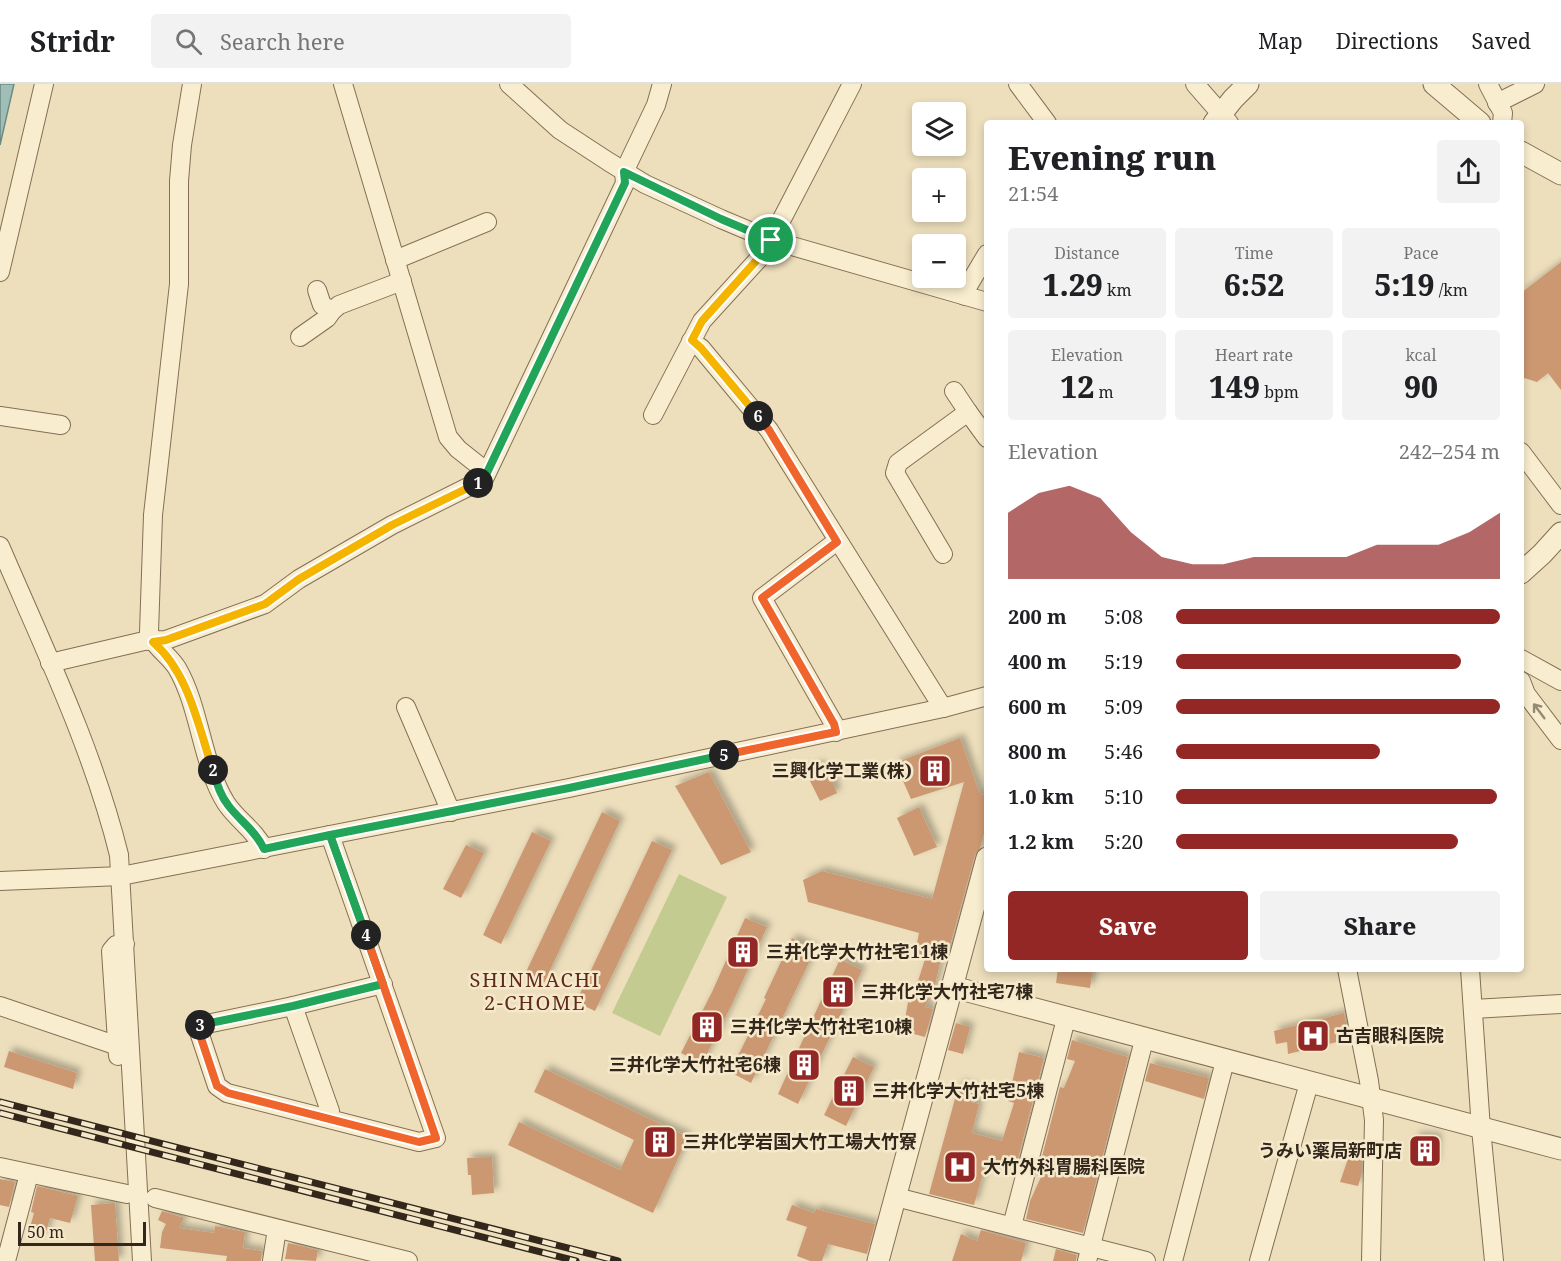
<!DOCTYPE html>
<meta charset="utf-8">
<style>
:root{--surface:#fff;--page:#f2f2f2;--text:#202124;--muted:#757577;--line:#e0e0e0;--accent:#932726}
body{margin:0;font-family:"Noto Serif","Noto Sans JP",serif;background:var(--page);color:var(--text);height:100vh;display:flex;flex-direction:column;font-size:22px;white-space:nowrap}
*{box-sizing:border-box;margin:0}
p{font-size:20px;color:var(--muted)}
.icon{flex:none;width:33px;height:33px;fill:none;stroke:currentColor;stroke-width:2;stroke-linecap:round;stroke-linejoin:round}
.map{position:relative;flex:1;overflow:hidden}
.sheet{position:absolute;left:984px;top:36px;width:540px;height:852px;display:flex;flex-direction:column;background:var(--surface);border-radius:6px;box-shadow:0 3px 9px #0003}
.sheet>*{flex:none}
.fabs{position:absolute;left:912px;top:18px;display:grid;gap:12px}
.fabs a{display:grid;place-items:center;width:54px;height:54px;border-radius:6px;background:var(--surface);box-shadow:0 3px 9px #0003;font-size:30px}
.scale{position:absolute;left:18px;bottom:15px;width:128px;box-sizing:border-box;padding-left:6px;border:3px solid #33271b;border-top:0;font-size:16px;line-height:21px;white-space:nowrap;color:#33271b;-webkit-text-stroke:4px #f5e9cc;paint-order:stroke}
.pin{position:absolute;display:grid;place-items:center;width:51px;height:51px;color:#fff;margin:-26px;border:3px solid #fff;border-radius:50%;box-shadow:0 2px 6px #0007}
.km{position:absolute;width:30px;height:30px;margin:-15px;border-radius:50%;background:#222;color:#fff;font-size:16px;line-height:30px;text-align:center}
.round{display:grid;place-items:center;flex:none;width:63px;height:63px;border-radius:6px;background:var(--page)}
.summary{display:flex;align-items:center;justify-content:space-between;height:102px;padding:0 24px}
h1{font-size:33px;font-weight:800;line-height:45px}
.metrics{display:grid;grid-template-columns:repeat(3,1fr);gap:9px;height:102px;padding:6px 24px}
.metrics div{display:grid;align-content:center;border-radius:6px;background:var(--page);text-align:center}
.metrics b{font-size:30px;font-weight:800}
.metrics small{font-size:16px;font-weight:400}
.metrics p{font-size:16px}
.chart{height:168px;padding:12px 24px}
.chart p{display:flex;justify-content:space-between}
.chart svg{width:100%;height:108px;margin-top:6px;fill:var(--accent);opacity:.7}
.cta{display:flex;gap:12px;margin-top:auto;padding:12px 24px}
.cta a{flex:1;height:69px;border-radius:6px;background:var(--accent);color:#fff;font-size:24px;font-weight:800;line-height:69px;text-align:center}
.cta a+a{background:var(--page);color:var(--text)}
ul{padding:0 24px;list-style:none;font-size:20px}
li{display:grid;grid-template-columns:96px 72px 1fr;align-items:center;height:45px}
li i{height:15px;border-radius:8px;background:var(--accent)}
header{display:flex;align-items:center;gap:36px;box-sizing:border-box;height:84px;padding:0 30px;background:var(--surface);border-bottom:2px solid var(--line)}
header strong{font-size:28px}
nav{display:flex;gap:33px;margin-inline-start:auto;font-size:21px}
.search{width:420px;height:54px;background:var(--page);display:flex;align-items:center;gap:15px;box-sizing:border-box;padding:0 21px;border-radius:6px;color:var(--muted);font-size:22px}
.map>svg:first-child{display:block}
</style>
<header>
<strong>Stridr</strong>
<div class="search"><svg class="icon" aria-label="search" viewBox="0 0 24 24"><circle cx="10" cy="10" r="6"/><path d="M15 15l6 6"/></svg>Search here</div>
<nav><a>Map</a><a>Directions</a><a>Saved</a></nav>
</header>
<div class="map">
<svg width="1561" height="1177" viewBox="0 0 1561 1177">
<defs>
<filter id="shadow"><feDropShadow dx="4.5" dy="-4.5" stdDeviation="3" flood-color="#0004"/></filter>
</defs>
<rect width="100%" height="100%" fill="#eddfbc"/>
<path fill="#c3cb91" d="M 679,790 L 727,813 L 660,952 L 612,929 Z"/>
<path fill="#a0beb6" stroke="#688b83" stroke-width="1.5" d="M 0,0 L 14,0 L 0,61 Z"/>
<g fill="#cc9872" filter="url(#shadow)">
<path d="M 1561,178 L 1561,306 L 1548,289 L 1537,298 L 1521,293 L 1521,209 Z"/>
<path d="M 960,654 L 980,710 L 987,712 L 987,738 L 980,764 L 975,771 L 946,876 L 941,875 L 934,905 L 925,923 L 933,925 L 925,953 L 903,947 L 908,918 L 911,919 L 926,872 L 915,869 L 919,849 L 808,818 L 803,796 L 822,787 L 932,815 L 964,698 L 911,715 L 895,679 Z"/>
<path d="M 820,680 L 825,692 L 830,691 L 837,709 L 820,717 L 805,687 Z"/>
<path d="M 709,688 L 751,768 L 721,781 L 675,702 Z"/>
<path d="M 919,723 L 937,763 L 914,772 L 897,734 Z"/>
<path d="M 602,728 L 620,737 L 544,899 L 525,890 Z"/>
<path d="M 532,748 L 551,757 L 501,860 L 483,851 Z"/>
<path d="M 652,757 L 672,766 L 595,927 L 576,918 Z"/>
<path d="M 466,761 L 484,769 L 461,814 L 443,805 Z"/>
<path d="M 745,834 L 767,843 L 733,918 L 702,980 L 681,969 L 712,908 Z"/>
<path d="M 792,854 L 815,866 L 751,999 L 730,988 L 766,915 L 764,914 Z"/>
<path d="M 840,875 L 862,886 L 798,1020 L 778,1010 Z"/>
<path d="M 1058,885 L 1093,885 L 1090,904 L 1056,899 Z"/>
<path d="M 1344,929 L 1349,955 L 1288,970 L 1287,958 L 1276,960 L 1274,947 Z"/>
<path d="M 956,939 L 970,943 L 963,970 L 948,966 Z"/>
<path d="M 1072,956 L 1128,973 L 1083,1149 L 1026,1135 L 1030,1117 L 1041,1093 L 1037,1092 L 1060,1003 L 1064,1004 L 1075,977 L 1067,975 Z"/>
<path d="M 9,967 L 77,989 L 73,1005 L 4,983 Z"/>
<path d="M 1019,968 L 1044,974 L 1015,1086 L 986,1078 L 974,1121 L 929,1110 L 959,1000 L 974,1004 L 971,1018 L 979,1020 L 972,1049 L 1002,1057 L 1014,1019 L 1008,1017 Z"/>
<path d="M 853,973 L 874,983 L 846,1042 L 824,1031 Z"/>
<path d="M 1150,979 L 1209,994 L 1204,1015 L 1145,997 Z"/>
<path d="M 545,985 L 688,1053 L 653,1129 L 508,1061 L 519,1038 L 620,1086 L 634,1056 L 534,1008 Z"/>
<path d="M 1415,1052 L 1437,1053 L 1435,1081 L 1414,1081 Z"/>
<path d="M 1349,1072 L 1362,1076 L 1362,1089 L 1358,1102 L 1340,1098 Z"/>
<path d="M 492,1073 L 494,1109 L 472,1111 L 471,1091 L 468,1091 L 467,1074 Z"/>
<path d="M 0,1095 L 15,1098 L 9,1123 L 0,1121 Z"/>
<path d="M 37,1102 L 78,1112 L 70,1139 L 50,1134 L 45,1151 L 29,1147 L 34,1129 L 31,1128 Z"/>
<path d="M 115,1119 L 119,1177 L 95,1177 L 91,1121 Z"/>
<path d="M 792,1121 L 814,1129 L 816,1125 L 875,1140 L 867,1170 L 828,1160 L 822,1177 L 810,1177 L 797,1172 L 807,1143 L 786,1136 Z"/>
<path d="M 162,1127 L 184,1134 L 179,1144 L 214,1149 L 215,1142 L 245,1148 L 243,1164 L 262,1167 L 261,1177 L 226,1177 L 227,1172 L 160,1164 L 162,1148 L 166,1140 L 158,1136 Z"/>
<path d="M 981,1146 L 1026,1159 L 1021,1177 L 952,1177 L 961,1150 L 977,1157 Z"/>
<path d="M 288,1159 L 318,1166 L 316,1177 L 285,1175 Z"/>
<path d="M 1056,1165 L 1077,1171 L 1076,1177 L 1053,1177 Z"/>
</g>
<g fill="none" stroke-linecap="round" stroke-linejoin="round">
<defs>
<g id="minor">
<path d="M 192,0 L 182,61 L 179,97 L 179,200 L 153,431 L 149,548 C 154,563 169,571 177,584 C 200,623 202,681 226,719 C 237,736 255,746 264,765"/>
<path d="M 343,0 L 448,353 L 458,365 L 487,388"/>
<path d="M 509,0 L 560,46 L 609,78 L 645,100 L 721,135 L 771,156 L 987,218"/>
<path d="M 1018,0 L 1047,39"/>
<path d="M 1195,0 L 1229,39"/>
<path d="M 1488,0 L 1503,29 L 1502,39"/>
<path d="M 1497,19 L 1535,0"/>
<path d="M 395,176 L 487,138"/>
<path d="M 0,188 L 44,0"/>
<path d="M 965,212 L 968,202 L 987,170"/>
<path d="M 332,227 L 339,221 L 402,197"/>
<path d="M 300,253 L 327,234 L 332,227 L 322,221 L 317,206"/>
<path d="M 691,257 L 701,264 L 769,346 L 943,624"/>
<path d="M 968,328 L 987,354"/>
<path d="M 653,331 L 702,237 L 764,169 L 771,156 L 852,0"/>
<path d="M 0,332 L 61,341"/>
<path d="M 1521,368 L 1561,421"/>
<path d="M 0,462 C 43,562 93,665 119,771 L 142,1177"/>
<path d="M 943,470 L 895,389 L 898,379 L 968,328 L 954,307"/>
<path d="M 1521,575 L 1561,597"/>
<path d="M 50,579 L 144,557 L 166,556 L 265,520 L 299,495 L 392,441 L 484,395 L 625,99 L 624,88 L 656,21 L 662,0"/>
<path d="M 1521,597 L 1526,610 L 1561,656"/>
<path d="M 406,623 L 451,728"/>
<path d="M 836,648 L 834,640 L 762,514 L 837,457"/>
<path d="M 330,751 L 436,1054 L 419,1058 L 227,1009 L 217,1002 L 197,942 L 293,922 L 383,900"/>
<path d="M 0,797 L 121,792 L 569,704 L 943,624 L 987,612"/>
<path d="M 1347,885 L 1369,997 L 1374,1036 L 1371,1177"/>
<path d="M 1470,885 L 1481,1045 L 1494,1177"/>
<path d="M 0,922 L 112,960 L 118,960"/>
<path d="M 293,922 L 330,1027 L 328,1034"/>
<path d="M 1473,925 L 1561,920"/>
<path d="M 118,972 L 111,867 L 116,861 L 125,860"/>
<path d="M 0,1083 L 127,1110"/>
<path d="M 896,1113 L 1146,1177"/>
<path d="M 155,1114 L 408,1177"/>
<path d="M 1012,1142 L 1066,935"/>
<path d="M 6,1177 L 29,1090"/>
<path d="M 272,1177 L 277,1145"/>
<path d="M 1087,1177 L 1144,956"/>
<path d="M 1173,1177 L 1225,977"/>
<path d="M 1259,1177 L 1309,999"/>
</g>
<g id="tertiary">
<path d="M 1434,0 L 1480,39"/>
<path d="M 1214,39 L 1233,15 L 1248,0"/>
<path d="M 1521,68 L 1561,90"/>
<path d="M 1521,489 L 1542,470 L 1561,449"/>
<path d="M 953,903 L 1561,1065"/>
<path d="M 878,1177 L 987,774"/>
</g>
</defs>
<use href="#minor" stroke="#846f56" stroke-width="20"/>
<use href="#tertiary" stroke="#846f56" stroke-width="23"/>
<use href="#minor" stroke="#f8edcf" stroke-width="18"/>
<use href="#tertiary" stroke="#f8edcf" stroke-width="21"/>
<defs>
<g id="rail">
<path d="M 0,1018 L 618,1177"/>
<path d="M 0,1029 L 576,1177"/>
</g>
</defs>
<use href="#rail" stroke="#33271b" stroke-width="7"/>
<use href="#rail" stroke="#f5e9cc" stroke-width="4.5" stroke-dasharray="14" stroke-linecap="butt"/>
</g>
<defs><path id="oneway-shaft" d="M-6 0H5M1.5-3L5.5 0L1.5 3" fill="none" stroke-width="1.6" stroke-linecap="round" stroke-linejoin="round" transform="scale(1.5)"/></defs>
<use stroke="#968a75" href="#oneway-shaft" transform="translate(1539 627) rotate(-127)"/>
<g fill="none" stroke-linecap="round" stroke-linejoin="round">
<defs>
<path id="split-1" d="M 478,399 L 484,395 L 625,99 L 624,88 L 721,135 L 771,156"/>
<path id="split-2" d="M 213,686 C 198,642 189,589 153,558 L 166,556 L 265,520 L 299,495 L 392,441 L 478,399"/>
<path id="split-3" d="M 200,941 L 293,922 L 383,900 L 330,751 L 264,765 C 256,747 239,736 228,721 C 220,711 216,698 213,686"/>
<path id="split-4" d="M 200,941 L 197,942 L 217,1002 L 228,1009 L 419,1058 L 436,1054 L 366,851"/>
<path id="split-5" d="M 366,851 L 330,751 L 569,704 L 724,671"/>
<path id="split-6" d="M 724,671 L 836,648 L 834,640 L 762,514 L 837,458 L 769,346 L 758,332"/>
<path id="split-7" d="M 758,332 L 701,264 L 692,256 L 702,237 L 764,168 L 771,156"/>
</defs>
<use href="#split-1" stroke="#fff" stroke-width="12"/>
<use href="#split-2" stroke="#fff" stroke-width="12"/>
<use href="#split-3" stroke="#fff" stroke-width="12"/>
<use href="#split-4" stroke="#fff" stroke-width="12"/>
<use href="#split-5" stroke="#fff" stroke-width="12"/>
<use href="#split-6" stroke="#fff" stroke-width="12"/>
<use href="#split-7" stroke="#fff" stroke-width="12"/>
<use href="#split-1" stroke="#22a559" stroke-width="8"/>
<use href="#split-2" stroke="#f5b400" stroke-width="8"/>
<use href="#split-3" stroke="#22a559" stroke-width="8"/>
<use href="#split-4" stroke="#f0652b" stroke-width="8"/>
<use href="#split-5" stroke="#22a559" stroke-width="8"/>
<use href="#split-6" stroke="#f0652b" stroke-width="8"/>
<use href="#split-7" stroke="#f5b400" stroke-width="8"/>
</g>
<defs>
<symbol id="building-square" viewBox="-11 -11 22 22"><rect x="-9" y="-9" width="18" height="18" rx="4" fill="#932726" stroke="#f5e9cc"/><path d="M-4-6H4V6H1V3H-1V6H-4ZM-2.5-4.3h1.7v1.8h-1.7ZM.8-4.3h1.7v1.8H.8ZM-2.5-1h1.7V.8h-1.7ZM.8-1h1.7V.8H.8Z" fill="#fff"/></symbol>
<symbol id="hospital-square" viewBox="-11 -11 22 22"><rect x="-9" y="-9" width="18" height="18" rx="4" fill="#932726" stroke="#f5e9cc"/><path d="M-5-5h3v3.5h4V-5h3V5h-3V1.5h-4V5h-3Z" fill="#fff"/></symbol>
</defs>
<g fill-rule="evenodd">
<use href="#building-square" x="916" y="668" width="38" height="38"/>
<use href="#building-square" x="724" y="849" width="38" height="38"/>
<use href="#building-square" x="819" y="889" width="38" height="38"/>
<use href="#building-square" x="688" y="924" width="38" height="38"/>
<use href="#hospital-square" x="1294" y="933" width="38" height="38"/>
<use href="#building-square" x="785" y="962" width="38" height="38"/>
<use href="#building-square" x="830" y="988" width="38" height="38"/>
<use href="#building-square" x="641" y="1039" width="38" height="38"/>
<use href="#building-square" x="1406" y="1048" width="38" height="38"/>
<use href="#hospital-square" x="941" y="1064" width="38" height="38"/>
</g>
<g text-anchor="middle" stroke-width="5" stroke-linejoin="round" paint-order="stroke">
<g font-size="18" font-weight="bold" fill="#33271b" stroke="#f5e9cc" text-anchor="start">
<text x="912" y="693" text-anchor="end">三興化学工業(株)</text>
<text x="766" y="874">三井化学大竹社宅11棟</text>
<text x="861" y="914">三井化学大竹社宅7棟</text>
<text x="730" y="949">三井化学大竹社宅10棟</text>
<text x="1336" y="958">古吉眼科医院</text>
<text x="781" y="987" text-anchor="end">三井化学大竹社宅6棟</text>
<text x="872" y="1013">三井化学大竹社宅5棟</text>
<text x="683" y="1064">三井化学岩国大竹工場大竹寮</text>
<text x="1402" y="1073" text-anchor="end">うみい薬局新町店</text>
<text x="983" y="1089">大竹外科胃腸科医院</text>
</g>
<g font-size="20" letter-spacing="1.5" fill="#602a1a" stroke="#f5e9cc">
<text x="535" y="903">SHINMACHI<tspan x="535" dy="23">2-CHOME</tspan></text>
</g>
</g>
</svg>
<div class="fabs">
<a><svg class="icon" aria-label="layers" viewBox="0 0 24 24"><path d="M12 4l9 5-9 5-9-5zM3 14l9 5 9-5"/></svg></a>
<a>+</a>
<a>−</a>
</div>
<div class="scale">50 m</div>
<div class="pin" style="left:771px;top:156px;background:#1e9e55"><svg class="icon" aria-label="arrive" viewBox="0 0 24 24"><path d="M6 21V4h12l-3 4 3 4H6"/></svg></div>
<b class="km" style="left:478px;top:399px">1</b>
<b class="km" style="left:213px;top:686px">2</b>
<b class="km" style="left:200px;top:941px">3</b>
<b class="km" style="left:366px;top:851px">4</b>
<b class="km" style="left:724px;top:671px">5</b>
<b class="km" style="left:758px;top:332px">6</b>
<section class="sheet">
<div class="summary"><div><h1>Evening run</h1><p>21:54</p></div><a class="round"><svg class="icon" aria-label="share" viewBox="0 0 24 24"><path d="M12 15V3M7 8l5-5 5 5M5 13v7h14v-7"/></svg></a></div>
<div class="metrics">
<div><p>Distance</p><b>1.29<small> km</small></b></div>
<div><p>Time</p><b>6:52</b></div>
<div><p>Pace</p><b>5:19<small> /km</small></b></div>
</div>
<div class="metrics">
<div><p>Elevation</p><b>12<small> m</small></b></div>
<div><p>Heart rate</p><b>149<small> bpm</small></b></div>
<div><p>kcal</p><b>90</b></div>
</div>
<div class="chart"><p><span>Elevation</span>242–254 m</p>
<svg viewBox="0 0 160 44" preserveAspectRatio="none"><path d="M0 44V17L10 9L20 6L30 11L40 25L50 35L60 38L70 38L80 35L90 35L100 35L110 35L120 30L130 30L140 30L150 25L160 17V44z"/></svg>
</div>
<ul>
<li><b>200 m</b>5:08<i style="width:100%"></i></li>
<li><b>400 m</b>5:19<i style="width:88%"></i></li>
<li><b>600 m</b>5:09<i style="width:100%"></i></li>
<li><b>800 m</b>5:46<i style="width:63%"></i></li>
<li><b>1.0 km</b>5:10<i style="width:99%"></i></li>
<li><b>1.2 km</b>5:20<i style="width:87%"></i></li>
</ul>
<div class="cta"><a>Save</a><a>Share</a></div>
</section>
</div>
